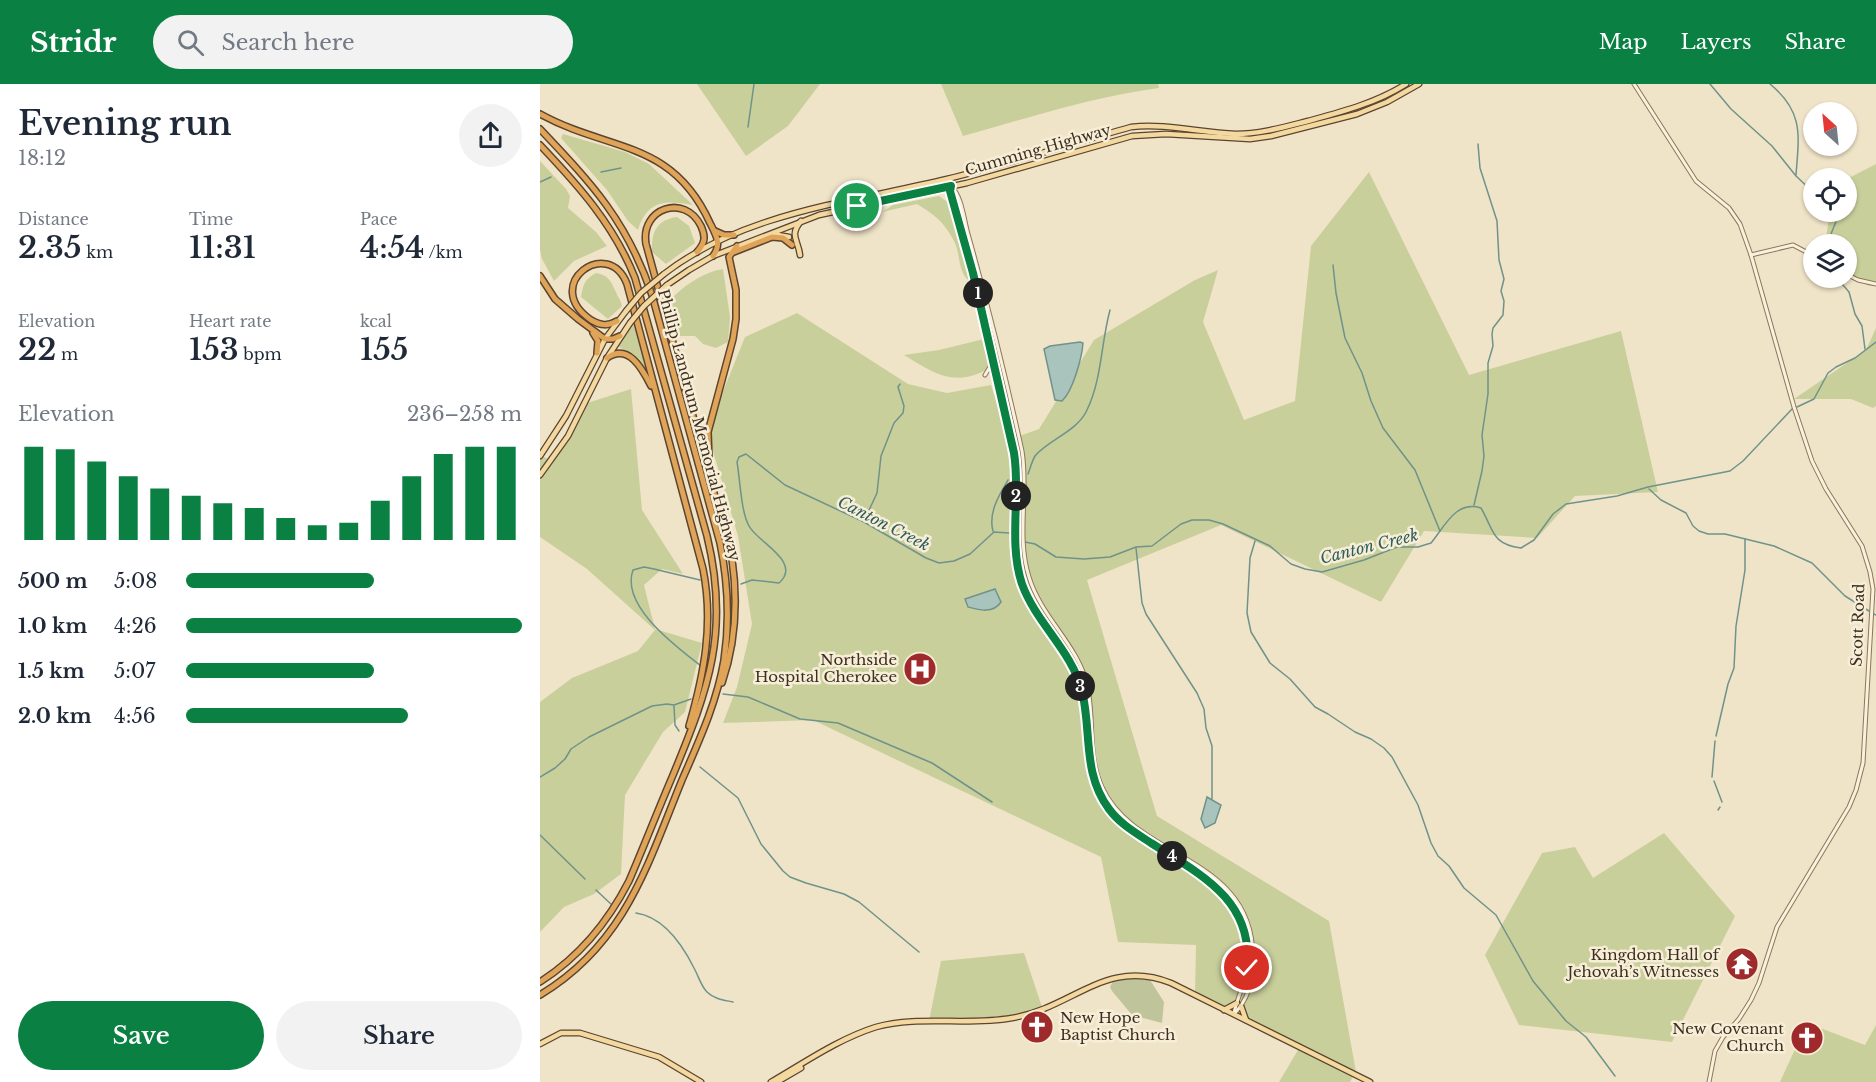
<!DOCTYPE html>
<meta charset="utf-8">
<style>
:root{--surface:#fff;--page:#f2f2f3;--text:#1f2937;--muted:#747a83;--accent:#0b8043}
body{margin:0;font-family:"Libre Baskerville",serif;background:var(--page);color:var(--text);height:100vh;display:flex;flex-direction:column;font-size:22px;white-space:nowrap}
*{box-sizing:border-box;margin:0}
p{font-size:20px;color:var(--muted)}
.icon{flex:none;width:33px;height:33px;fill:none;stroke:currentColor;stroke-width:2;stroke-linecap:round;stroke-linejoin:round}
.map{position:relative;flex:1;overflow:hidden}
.details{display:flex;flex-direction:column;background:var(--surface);width:540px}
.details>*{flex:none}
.needle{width:39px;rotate:333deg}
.controls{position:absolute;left:1263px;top:18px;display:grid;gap:12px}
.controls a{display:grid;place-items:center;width:54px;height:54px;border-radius:50%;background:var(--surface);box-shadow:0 2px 4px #0004;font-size:30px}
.pin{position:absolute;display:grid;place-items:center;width:51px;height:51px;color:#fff;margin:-26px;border:3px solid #fff;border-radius:50%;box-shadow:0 2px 6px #0007}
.km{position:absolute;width:30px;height:30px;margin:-15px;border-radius:50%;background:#222;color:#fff;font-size:16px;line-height:30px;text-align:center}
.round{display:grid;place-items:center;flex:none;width:63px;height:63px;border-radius:32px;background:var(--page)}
.overview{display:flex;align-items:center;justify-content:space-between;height:102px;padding:0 18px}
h1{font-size:33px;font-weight:600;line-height:45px}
.figures{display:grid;grid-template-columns:repeat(3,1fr);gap:9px;height:102px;padding:6px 18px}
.figures div{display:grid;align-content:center}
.figures b{font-size:30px;font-weight:600}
.figures small{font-size:16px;font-weight:400}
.figures p{font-size:16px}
.chart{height:168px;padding:12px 18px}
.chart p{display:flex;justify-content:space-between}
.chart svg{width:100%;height:108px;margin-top:6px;stroke:var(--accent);stroke-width:6}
.button{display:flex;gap:12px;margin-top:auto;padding:12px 18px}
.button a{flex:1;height:69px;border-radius:36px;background:var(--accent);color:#fff;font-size:24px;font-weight:600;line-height:69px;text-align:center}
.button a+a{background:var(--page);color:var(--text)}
ul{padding:0 18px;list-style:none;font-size:20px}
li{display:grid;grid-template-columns:96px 72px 1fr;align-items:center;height:45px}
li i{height:15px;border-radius:8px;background:var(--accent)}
header{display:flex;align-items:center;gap:36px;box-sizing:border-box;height:84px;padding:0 30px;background:var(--accent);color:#fff}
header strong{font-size:28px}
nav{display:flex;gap:33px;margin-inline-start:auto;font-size:21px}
.search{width:420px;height:54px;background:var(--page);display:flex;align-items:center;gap:15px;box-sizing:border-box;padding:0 21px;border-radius:33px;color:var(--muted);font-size:22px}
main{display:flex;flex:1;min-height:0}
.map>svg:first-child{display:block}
</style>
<header>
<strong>Stridr</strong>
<div class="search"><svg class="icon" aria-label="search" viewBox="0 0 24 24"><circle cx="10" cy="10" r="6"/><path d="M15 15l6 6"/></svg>Search here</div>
<nav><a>Map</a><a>Layers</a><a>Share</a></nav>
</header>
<main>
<section class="details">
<div class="overview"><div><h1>Evening run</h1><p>18:12</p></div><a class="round"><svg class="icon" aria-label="share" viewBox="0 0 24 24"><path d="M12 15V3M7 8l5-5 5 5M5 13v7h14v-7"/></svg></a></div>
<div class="figures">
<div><p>Distance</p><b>2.35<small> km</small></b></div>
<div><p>Time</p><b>11:31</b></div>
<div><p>Pace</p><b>4:54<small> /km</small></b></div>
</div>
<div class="figures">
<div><p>Elevation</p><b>22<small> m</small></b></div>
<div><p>Heart rate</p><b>153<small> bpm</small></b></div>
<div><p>kcal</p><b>155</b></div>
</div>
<div class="chart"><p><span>Elevation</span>236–258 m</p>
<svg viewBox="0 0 160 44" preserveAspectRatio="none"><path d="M5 44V6M15 44V7M25 44V12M35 44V18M45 44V23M55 44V26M65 44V29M75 44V31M85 44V35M95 44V38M105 44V37M115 44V28M125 44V18M135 44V9M145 44V6M155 44V6"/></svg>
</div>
<ul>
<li><b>500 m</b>5:08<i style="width:56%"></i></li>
<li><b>1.0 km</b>4:26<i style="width:100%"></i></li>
<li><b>1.5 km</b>5:07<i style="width:56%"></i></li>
<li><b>2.0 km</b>4:56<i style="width:66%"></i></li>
</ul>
<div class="button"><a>Save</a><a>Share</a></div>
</section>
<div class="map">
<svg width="1336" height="998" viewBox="0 0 1336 998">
<rect width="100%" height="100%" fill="#f0e4c8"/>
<g fill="#c9cf9b">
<path d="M 157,0 L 280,0 L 248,42 L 206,72 Z"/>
<path d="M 401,0 L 618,0 L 619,4 C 552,13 488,34 423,52 Z"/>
<path d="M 23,50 L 85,68 L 109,80 L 153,121 C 126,116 107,116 98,146 L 88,137 L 67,106 L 21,54 Z"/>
<path d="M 0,77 L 26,105 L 30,112 L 28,124 L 56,148 L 67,162 L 34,177 L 14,197 L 2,175 L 0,166 Z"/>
<path d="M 1336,80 L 1336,201 L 1329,202 L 1307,191 L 1306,160 L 1285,160 L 1290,128 L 1306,128 L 1307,95 Z"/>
<path d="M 829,88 L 929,291 L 1081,247 L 1118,408 L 1035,412 L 997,454 L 884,447 L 841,518 L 681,441 L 547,496 L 617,732 L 789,837 L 816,988 L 810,998 L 739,998 L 761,961 L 694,931 L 655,908 L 656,861 L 578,858 L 561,773 L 273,636 L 183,639 L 197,603 L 212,540 L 198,452 L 167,347 L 205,253 L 257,229 L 368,300 L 407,309 L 451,301 L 468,356 L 499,345 L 554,256 L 655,196 L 678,186 L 663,238 L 704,336 L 755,317 L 771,162 Z"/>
<path d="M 399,112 L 409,119 L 430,197 C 417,189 421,170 414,157 C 404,138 395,131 377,120 L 342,128 L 353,121 Z"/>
<path d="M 137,133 L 149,142 L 155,159 L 126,180 L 112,168 C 111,149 116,136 137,133 Z"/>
<path d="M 183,185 L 190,233 L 188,258 L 176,264 L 163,260 L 155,252 L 138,252 L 129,218 C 142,202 164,188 183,185 Z"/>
<path d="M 56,189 C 69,191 71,198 76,208 C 78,214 81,216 82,222 L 68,235 L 41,213 C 43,200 45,195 56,189 Z"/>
<path d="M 95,238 L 108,292 L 87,269 L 77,261 Z"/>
<path d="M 1336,244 L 1336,322 L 1333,324 L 1311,315 L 1254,315 L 1326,266 Z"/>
<path d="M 444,255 L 449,279 L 448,285 C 413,304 394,289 364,271 L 399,266 Z"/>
<path d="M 91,305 L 102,426 L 143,490 L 122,485 L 104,501 L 115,545 L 162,559 L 145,628 L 123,648 L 85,711 L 81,790 L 54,810 L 24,823 L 0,848 L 0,618 L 32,594 L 98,567 L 115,546 L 47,485 L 0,453 L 0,371 L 12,377 L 41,321 Z"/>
<path d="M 1124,749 L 1195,832 L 1132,958 L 979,941 L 945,871 L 1002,769 L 1035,763 L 1053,794 Z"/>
<path d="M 484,869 L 503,926 L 486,933 L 471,936 L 389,937 L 401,877 Z"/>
<path d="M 1267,939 L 1325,961 L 1336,941 L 1336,998 L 1240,998 Z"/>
</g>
<path fill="#bfc49a" d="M 589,894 L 610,896 L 624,918 L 622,939 L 592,931 L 572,907 L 570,903 L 573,897 Z"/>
<g fill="#a9c4bc" stroke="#6f938a" stroke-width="1.5">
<path d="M 540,258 L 543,259 C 542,273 533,307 522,317 L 515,316 L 504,265 L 510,262 Z"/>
<path d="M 455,505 L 461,518 C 453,530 439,526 428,523 L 425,515 Z"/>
<path d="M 667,713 L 681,721 L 675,739 L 665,744 L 661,735 Z"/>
</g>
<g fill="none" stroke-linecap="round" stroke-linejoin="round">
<g stroke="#6f938a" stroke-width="1.5">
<path d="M 1170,0 L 1191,25 L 1232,62 L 1256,92 L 1274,109"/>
<path d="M 1230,0 C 1264,28 1259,51 1256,91"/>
<path d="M 208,43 L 214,0"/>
<path d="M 61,88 L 81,84"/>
<path d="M 0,98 L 11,93"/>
<path d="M 1289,160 L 1289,155 L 1299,130 L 1297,128"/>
<path d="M 793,181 L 796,209 L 805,254 L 822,289 L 831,317 L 843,344 L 875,386 L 900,447"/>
<path d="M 1297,194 L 1309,208 L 1315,230 L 1322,242 L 1325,265"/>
<path d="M 1257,323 L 1274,315 L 1288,289 L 1296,283 L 1315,274 L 1336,258"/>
<path d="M 488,390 C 490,385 492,377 495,372 C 508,356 538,347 547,326 C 562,295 561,259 570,226"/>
<path d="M 1109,405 L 1121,416 L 1146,429 L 1153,442 L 1159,447 L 1168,450 L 1185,450 L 1234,462 L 1272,479 L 1305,512 L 1329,527"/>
<path d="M 934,421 L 942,387 L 944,372 L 942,351 L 948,310 L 948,279 L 953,262 L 952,250 L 953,244 L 963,231 L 964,217 L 961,207 L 964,195 L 959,176 L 957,137 L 940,84 L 938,60"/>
<path d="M 324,437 L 337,409 L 341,372 L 354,339 L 363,329 L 364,322 L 358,303 L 360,300"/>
<path d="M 453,447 C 448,429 459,411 468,396"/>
<path d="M 715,457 L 710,474 L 707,529 L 711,548 L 730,579 L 750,595 L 775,623 L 788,630 L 815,648 L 831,655 L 844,664 L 852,673 L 878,721 L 891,759 L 898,772 L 909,782 L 924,804 L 956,831 L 993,897 L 1026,937 L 1046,953 L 1075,992"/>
<path d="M 596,464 L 602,519 L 606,530 L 657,609 L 664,625 L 666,644 L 672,662 L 672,715"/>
<path d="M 160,496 L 114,485 L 104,483 L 93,486 C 80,522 137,563 161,582"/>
<path d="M 201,500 L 212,496 L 239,499 C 263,478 217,458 209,442 C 201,428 200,395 197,378 L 199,373 L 206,370 L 245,401 L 324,438 L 386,474 L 399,479 L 414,477 L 430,470 L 454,448 L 469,449 L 480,457 L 495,460 L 516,473 L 544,475 L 570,473 L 596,463 L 612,462 L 641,440 L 652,436 L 669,436 L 683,440 L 730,462 L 751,480 L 765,485 L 782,488 L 824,476 L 857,463 L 878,463 L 891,459 C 905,442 916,416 941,424 C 954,446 951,460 981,464 L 994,456 L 1013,430 L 1026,420 L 1077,412 L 1108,403 L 1190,387 L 1203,377 L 1252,325"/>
<path d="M 1334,530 L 1336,531"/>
<path d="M 183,610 L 208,613 L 260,635 L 298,639 L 392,679 L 452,718"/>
<path d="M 134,622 L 135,641 L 139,647"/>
<path d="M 1176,652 L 1188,600 L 1194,584 L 1196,542 L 1205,486 L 1205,455"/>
<path d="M 160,683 L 198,714 L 221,760 L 243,787 L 250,793 L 266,799 L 304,810 L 319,818 L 379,868"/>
<path d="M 0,693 L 15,684 L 25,675 L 31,665 L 49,653 L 112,622 L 127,620 L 134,621 L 151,615"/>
<path d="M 1172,693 L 1175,657"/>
<path d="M 1174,697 L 1182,718"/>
<path d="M 1178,726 L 1180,723"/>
<path d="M 0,751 L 45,795"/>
<path d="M 56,806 L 72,821"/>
<path d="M 96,829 C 124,833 142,860 154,884 C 158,891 161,902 167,908 C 174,915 184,916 193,918"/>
</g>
<defs>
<g id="minor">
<path d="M 1094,0 L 1156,97 L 1189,124 L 1200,140 L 1211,171 L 1254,323 L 1272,377 L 1286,405 L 1322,462 L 1330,488 L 1333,505 L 1323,679 L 1316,706 L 1309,723 L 1237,843 L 1219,899 L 1211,916 L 1199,935 L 1183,953 L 1175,967 L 1169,998"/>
<path d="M 409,95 L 411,102 L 410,107 L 433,189 L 474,369 C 481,412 468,458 482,500 C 496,538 531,567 542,606 C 550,640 542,677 558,709 C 594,779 712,779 707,877 C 707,896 698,911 694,929"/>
<path d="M 411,102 C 422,112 424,136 428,150 C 448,221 466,294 482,367 C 489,409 476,452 489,493 C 501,533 537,560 547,600 C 555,634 547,671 562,703 C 595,777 715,770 713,876 C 713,895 708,916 694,930"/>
<path d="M 1211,171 L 1253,161 L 1274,172"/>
<path d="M 1306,190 L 1318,196 L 1336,200"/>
<path d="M 445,291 L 453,278"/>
</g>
<g id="major">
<path d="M 312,124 L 321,130 L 326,121"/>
<path d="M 232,150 L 249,153"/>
<path d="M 260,171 C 258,155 249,152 261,137"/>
<path d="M 124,190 C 204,128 312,118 407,95 C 469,80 530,60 591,43 C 626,39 661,49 696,50 C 720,50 744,43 768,37 C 801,28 836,19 866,0"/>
<path d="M 127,201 L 149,186 L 173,172 L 279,131 L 427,99 L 592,52 L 626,50 L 710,55 L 731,52 L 817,30 L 847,18 L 879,0"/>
<path d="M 0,372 L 26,332 L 65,255 L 86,227"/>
<path d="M 0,391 L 28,352 L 67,274 L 90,239"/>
<path d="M 701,922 L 706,936"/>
<path d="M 684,926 L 697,919"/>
<path d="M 0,960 L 21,949 L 40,949 L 119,973 L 161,998"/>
<path d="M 231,998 C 264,979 298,955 336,943 C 378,931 428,942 472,934 C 533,924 566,873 631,899 L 830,998"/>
<path d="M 237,998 L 261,984"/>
</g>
<g id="highway">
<path d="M 0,30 C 69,68 132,55 170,139 C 176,151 182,160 173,172"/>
<path d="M 0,45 C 53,101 87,137 112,211 L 180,459 C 188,498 190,536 184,576 C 177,618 159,657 142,696 C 107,782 85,860 0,911"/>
<path d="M 0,61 C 38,101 74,141 95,194 L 167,452 C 190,547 169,604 133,691 C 118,726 104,762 89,797 C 68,838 39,873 0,898"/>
<path d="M 175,147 L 184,151 L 194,151"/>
<path d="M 157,168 C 165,159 166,153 161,142 C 145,109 100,124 106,160 L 192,475 C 198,517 196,558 182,599"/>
<path d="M 194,168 L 232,153 L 243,154 L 252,161"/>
<path d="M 0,192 L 15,215 L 38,235 L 65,255 L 73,255 L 80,252"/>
<path d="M 77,237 C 68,242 61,242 51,236 C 0,201 68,151 87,200 L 163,485 C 174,540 164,590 149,642"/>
<path d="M 53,249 L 58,257 L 57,269"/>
<path d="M 67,274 C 88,259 102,284 111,302"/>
<path d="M 169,375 L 168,348 L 193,255 L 196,235 L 196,206 L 189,173 L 197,162"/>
</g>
</defs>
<use href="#minor" stroke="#8d765c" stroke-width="5"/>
<use href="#major" stroke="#5b4430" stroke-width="7"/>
<use href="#highway" stroke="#5b4430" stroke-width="8"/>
<use href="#minor" stroke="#faf1dc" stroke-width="3"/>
<use href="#major" stroke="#f3d9a0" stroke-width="4.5"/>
<use href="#highway" stroke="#e0a458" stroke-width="5"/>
<defs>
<g id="major-bridge">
<path d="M 86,227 L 101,209 L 124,190"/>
<path d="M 90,239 L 104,222 L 127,201"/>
</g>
</defs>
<use href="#major-bridge" stroke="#5b4430" stroke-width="7" stroke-linecap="butt"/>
<use href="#major-bridge" stroke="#f3d9a0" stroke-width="4.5"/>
</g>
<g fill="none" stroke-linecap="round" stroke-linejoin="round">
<defs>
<path id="route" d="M 317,122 L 411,102 L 410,107 L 433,189 L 474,369 C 481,412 468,458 482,500 C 496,539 532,567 542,607 C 552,648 542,689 569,725 C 580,740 596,749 611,759 C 660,790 714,816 707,884"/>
</defs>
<use href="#route" stroke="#fff" stroke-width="12"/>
<use href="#route" stroke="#0b8043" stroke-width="8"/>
</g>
<defs>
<symbol id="hospital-disc" viewBox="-11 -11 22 22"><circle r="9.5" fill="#9e2a2b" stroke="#f7eed8"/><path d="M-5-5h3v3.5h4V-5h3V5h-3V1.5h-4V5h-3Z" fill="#fff"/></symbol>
<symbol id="temple-disc" viewBox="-11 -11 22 22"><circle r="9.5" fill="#9e2a2b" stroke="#f7eed8"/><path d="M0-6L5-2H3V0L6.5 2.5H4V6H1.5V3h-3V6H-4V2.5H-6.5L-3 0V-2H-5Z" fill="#fff"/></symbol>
<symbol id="church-disc" viewBox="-11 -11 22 22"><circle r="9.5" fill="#9e2a2b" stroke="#f7eed8"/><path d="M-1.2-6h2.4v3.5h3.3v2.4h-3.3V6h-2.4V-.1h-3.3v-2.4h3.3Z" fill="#fff"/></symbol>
</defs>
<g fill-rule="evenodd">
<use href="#hospital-disc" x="361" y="566" width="38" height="38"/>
<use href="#temple-disc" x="1183" y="861" width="38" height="38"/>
<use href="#church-disc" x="478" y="924" width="38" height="38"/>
<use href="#church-disc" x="1248" y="935" width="38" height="38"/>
</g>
<g text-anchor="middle" stroke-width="5" stroke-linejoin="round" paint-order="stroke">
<g font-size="15" fill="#3d2e20" stroke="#f7eed8">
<text transform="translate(498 66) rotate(-16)" y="5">Cumming Highway</text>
<text transform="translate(159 341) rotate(75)" y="5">Phillip Landrum Memorial Highway</text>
<text transform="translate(1318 541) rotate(-88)" y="5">Scott Road</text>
</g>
<g font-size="15" fill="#3d2e20" stroke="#f7eed8" text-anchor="end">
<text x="357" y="581">Northside<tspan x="357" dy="17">Hospital Cherokee</tspan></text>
<text x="1179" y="876">Kingdom Hall of<tspan x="1179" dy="17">Jehovah’s Witnesses</tspan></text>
<text x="520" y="939" text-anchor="start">New Hope<tspan x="520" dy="17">Baptist Church</tspan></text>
<text x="1244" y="950">New Covenant<tspan x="1244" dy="17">Church</tspan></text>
</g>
<g font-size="16" font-style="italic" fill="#2f5d5a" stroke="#f7eed8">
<text transform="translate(344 439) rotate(27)" y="6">Canton Creek</text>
<text transform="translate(829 462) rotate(-14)" y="6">Canton Creek</text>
</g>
</g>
</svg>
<div class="controls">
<a><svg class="needle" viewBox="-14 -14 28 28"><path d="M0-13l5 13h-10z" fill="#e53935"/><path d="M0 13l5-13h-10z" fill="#747a83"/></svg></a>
<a><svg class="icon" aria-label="locate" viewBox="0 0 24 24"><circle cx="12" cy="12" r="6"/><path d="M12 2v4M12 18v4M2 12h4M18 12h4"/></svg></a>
<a><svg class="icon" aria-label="layers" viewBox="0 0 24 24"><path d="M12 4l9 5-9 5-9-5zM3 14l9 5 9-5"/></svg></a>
</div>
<div class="pin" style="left:317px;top:122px;background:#1e9e55"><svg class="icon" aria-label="arrive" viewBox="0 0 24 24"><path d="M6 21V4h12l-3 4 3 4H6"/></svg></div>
<div class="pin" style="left:707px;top:884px;background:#d93025"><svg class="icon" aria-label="check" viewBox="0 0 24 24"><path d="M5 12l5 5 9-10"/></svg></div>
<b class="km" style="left:438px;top:209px">1</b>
<b class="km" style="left:476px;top:412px">2</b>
<b class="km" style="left:540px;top:602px">3</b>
<b class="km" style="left:632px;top:772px">4</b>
</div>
</main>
